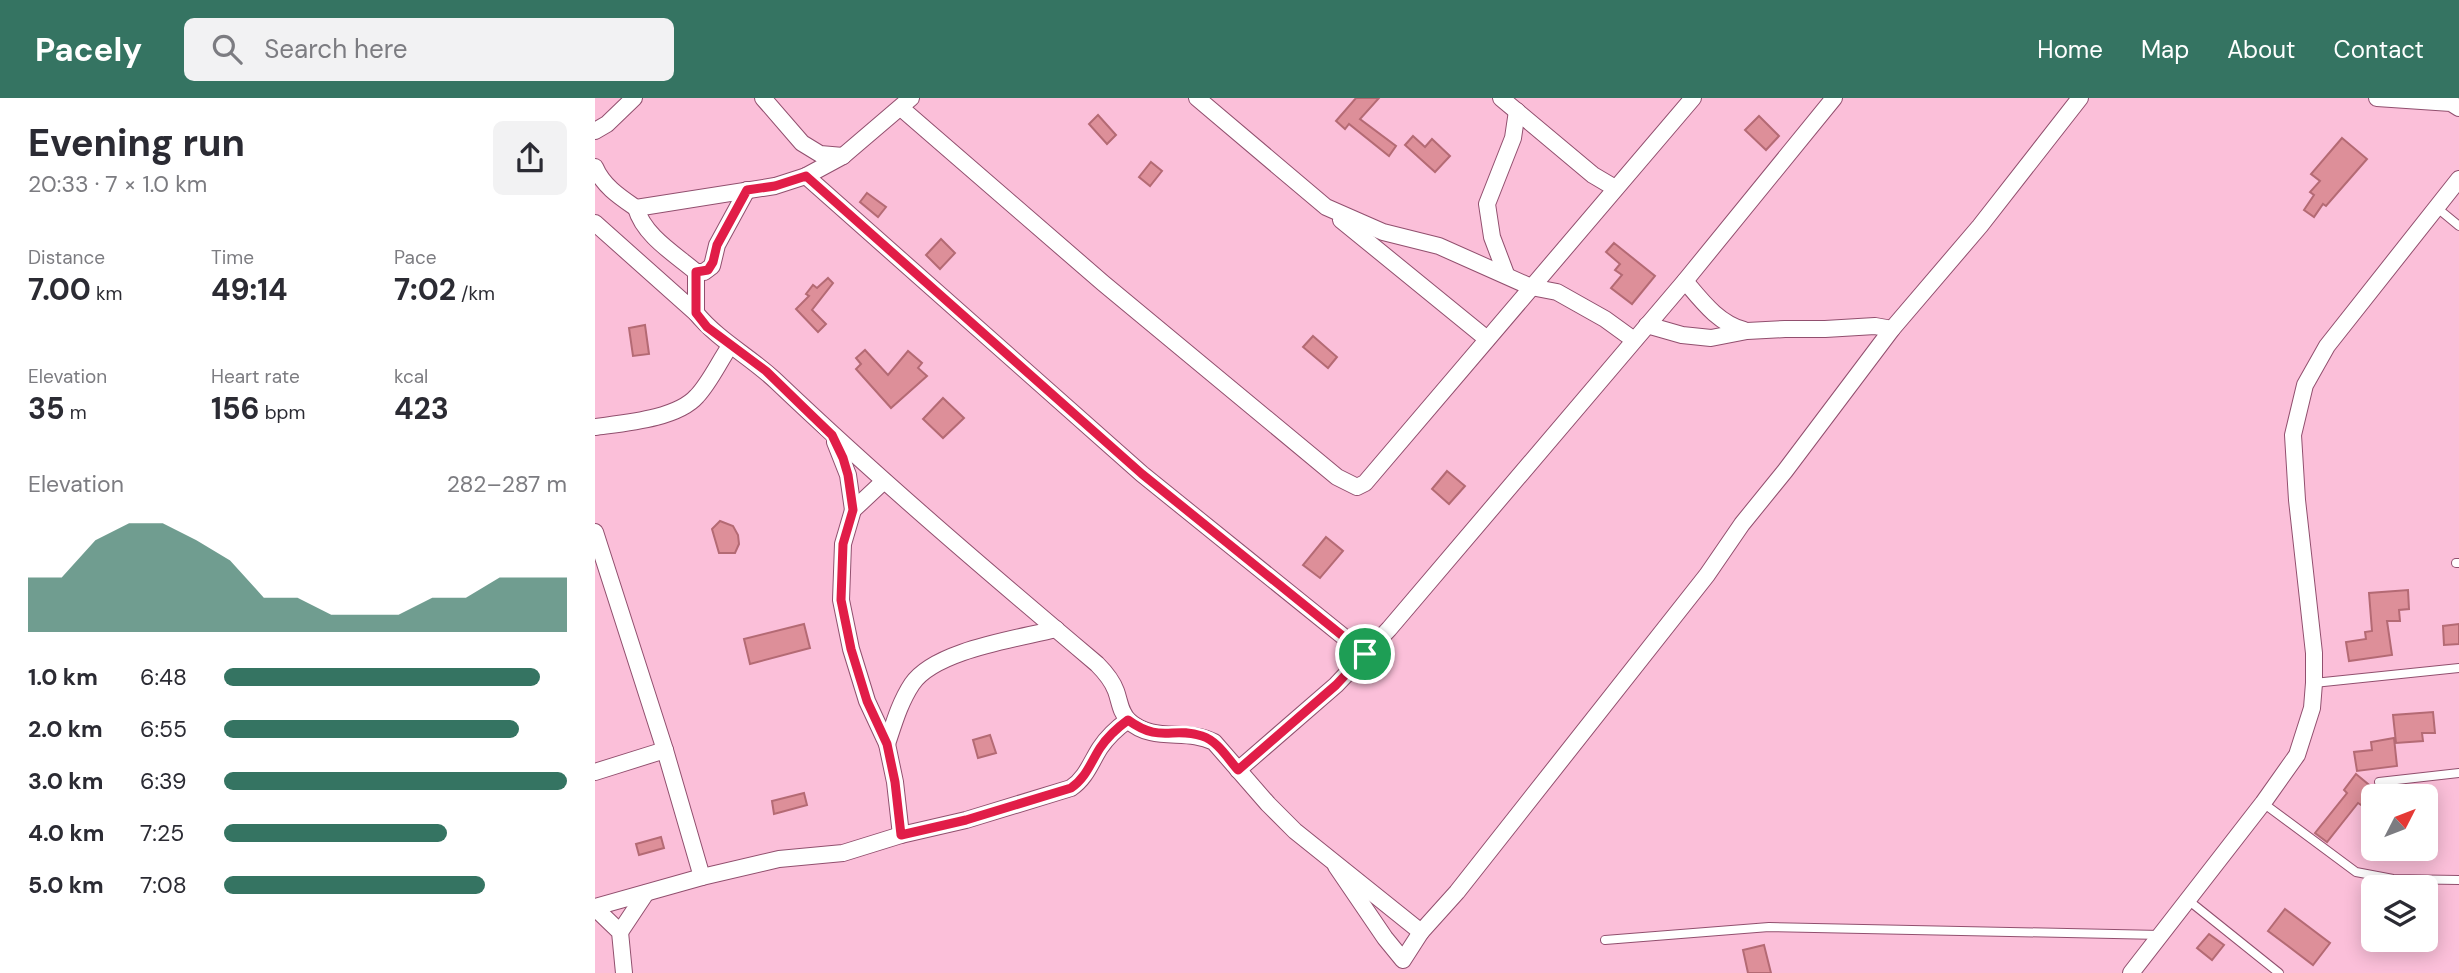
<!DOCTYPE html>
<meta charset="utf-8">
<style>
:root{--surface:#fff;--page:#f2f2f3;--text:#2b2b33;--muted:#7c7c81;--accent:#357462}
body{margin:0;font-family:"DM Sans",sans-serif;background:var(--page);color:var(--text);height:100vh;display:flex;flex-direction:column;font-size:26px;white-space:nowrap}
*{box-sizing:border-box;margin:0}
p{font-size:23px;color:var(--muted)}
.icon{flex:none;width:38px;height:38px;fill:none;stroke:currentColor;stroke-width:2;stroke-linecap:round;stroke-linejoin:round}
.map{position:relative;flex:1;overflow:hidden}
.drawer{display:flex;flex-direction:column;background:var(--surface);width:595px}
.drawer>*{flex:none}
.needle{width:46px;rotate:48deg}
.tools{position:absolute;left:1766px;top:686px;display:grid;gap:14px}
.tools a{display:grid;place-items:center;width:77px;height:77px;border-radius:10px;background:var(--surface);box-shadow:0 4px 18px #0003;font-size:35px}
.pin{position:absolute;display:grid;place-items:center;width:60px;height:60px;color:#fff;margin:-30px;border:4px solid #fff;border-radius:50%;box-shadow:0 2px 7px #0007}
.round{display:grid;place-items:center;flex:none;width:74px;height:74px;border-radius:10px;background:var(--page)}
.headline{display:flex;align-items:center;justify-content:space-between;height:119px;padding:0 28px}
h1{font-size:38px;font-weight:700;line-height:52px}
.metrics{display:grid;grid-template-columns:repeat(3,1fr);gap:10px;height:119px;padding:7px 28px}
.metrics div{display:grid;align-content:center}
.metrics b{font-size:30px;font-weight:700}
.metrics small{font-size:19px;font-weight:400}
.metrics p{font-size:19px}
.chart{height:196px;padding:14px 28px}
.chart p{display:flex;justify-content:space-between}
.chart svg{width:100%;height:126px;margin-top:7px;fill:var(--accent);opacity:.7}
ul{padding:0 28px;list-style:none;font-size:23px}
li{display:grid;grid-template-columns:112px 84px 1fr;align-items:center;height:52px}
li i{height:18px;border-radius:9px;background:var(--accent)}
header{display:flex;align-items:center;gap:42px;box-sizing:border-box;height:98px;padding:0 35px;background:var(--accent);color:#fff}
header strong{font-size:33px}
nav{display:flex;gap:38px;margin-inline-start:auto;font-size:24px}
.search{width:490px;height:63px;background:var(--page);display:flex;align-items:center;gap:18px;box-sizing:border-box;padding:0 24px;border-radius:10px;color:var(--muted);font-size:26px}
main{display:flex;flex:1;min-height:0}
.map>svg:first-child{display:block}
</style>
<header>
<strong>Pacely</strong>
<div class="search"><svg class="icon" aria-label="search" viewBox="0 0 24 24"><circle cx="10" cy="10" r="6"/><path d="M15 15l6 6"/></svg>Search here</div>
<nav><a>Home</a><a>Map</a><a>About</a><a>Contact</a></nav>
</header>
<main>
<section class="drawer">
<div class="headline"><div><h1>Evening run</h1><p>20:33 · 7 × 1.0 km</p></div><a class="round"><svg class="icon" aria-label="share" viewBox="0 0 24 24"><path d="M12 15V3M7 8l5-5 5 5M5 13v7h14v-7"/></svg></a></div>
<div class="metrics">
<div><p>Distance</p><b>7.00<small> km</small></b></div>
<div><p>Time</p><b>49:14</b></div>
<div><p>Pace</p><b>7:02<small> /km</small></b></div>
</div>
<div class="metrics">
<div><p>Elevation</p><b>35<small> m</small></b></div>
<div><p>Heart rate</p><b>156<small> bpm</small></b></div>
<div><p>kcal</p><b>423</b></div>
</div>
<div class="chart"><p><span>Elevation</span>282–287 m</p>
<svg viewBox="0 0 160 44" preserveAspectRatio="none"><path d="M0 44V25L10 25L20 12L30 6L40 6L50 12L60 19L70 32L80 32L90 38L100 38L110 38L120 32L130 32L140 25L150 25L160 25V44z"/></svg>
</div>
<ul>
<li><b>1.0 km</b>6:48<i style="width:92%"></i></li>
<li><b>2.0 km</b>6:55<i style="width:86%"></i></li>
<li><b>3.0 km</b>6:39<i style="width:100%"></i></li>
<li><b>4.0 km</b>7:25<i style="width:65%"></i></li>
<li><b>5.0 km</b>7:08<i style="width:76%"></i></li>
</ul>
</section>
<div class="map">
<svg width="1864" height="875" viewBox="0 0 1864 875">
<rect width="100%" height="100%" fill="#fbbfd9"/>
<g fill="#dd8f99" stroke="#b46a74" stroke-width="2">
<path d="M 761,0 L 784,0 L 765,21 L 801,48 L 794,58 L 754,26 L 750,31 L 741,23 Z"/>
<path d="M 503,17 L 521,37 L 512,46 L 494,26 Z"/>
<path d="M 1164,18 L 1184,38 L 1171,52 L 1150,32 Z"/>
<path d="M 818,38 L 830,49 L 837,41 L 855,58 L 840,74 L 810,47 Z"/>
<path d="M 1747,40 L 1772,61 L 1731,108 L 1728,106 L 1719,119 L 1709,112 L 1719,97 L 1715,94 L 1725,83 L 1716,76 Z"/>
<path d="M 556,64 L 567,73 L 555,88 L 544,79 Z"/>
<path d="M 272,95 L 291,109 L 283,119 L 265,104 Z"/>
<path d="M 346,141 L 360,155 L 345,171 L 331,157 Z"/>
<path d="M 1019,145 L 1060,178 L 1037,206 L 1016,190 L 1027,177 L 1020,172 L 1025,166 L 1011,154 Z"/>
<path d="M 233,180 L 238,185 L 217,212 L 231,226 L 223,234 L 201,211 L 214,198 L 211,196 L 218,187 L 222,190 Z"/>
<path d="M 50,227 L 54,256 L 38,258 L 34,230 Z"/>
<path d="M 718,238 L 742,259 L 733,270 L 708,249 Z"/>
<path d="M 270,252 L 293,277 L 313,253 L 327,265 L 323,270 L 332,278 L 296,310 L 261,271 L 266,266 L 261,260 Z"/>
<path d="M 348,300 L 369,320 L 348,340 L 328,321 Z"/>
<path d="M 852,373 L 870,388 L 854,406 L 837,391 Z"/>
<path d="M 125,423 L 138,428 L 143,437 L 144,446 L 140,455 L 124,455 L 117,431 Z"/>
<path d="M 731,439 L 748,453 L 725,480 L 708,467 Z"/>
<path d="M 1813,492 L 1814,511 L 1804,512 L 1805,523 L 1792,523 L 1797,557 L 1754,563 L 1751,544 L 1771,541 L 1770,534 L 1777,533 L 1774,495 Z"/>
<path d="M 209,526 L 215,550 L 155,566 L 149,541 Z"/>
<path d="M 1864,526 L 1864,546 L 1849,547 L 1848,528 Z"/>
<path d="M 1838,614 L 1840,635 L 1827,635 L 1828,643 L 1801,645 L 1798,617 Z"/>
<path d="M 395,637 L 401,655 L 383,660 L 378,642 Z"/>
<path d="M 1799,640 L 1802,668 L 1762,673 L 1759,654 L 1777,652 L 1776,644 Z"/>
<path d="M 1761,676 L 1779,691 L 1766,707 L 1763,705 L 1732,744 L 1720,735 L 1752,695 L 1749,692 Z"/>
<path d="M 209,695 L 212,707 L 179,716 L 177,703 Z"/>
<path d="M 66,739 L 69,750 L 44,757 L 41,746 Z"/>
<path d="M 1690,811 L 1735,845 L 1718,867 L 1673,833 Z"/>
<path d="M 1614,836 L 1629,847 L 1617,862 L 1602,850 Z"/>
<path d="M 1169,847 L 1176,875 L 1153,875 L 1148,852 Z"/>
</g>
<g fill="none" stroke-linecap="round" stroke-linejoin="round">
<defs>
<g id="lane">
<path d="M 1841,109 L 1864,128"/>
<path d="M 1861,465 L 1864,465"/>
<path d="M 1719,585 L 1864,570"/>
<path d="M 1784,684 L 1864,675"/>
<path d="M 1668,705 L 1761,774 L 1798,781 L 1864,782"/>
<path d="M 1593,802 L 1684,875"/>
<path d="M 1010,842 L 1174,829 L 1566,837"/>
</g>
<g id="street">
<path d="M 168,0 L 207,45 L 225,56 L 248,58"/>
<path d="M 602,0 L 731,109 L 788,134 L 844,148 L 936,189 L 962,194 L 1010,221 L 1039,242"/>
<path d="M 906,0 L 998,77 L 1020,90"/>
<path d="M 1782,0 L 1856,5 L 1864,10"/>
<path d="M 306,10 L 508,185 L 742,379 L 762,389 L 770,385 L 1098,0"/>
<path d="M 0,33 L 12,26 L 39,0"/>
<path d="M 0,69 C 8,88 25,99 41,110 L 180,88 L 211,78 L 248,58 L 316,0"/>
<path d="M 211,78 L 547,376 L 770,556"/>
<path d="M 41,110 C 49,138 80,156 101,174 L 101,215"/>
<path d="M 746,122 L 892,241"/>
<path d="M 0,125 L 101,215 C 124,243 156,259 182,284 C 285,382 393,474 502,566 C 510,574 517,582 521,593 C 525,604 525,614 534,623 C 558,645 592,630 619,644 L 673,706 L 700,733 L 826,834"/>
<path d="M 101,174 L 109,174 L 117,168 L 122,147 L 152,92"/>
<path d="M 911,176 L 897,139 L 892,106 L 918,40 L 922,13"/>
<path d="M 1090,183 C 1107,203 1123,225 1149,232"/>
<path d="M 1052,227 L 1087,237 L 1116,240 L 1152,233 L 1190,231 L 1230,231 L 1280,228 L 1297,231"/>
<path d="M 0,329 C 29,325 82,321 102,298 C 115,284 124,264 135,248"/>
<path d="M 240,344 L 253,377 L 258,412"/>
<path d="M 289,383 L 258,412 L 248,446 L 246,502 L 256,551 L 272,603 L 292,646 L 300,684 L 306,737"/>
<path d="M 0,434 L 70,652 L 107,779"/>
<path d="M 292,646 C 299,625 305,604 317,586 C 340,552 422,541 461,531"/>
<path d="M 643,672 L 741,587 L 794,531 L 1090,183 L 1239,0"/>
<path d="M 0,674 L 70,652"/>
<path d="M 741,768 L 790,840 L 808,862 L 826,834 L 862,794 L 1112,477 L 1147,426 L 1190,373 L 1297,231 L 1385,128 L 1485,0"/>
<path d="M 0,809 L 107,779 L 184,761 L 248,755 L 306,737 L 371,722 L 476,690 C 491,680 496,664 505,650 C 513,638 522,630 533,622"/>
<path d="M 0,810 L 25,834 L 29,875"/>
<path d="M 25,834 L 51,795"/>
<path d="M 1536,875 L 1668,705 L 1702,657 L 1717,610 L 1719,585 L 1719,555 L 1702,402 L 1698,337 L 1710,287 L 1732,248 L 1864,81"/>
</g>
</defs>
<use href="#lane" stroke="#914f6e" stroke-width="10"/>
<use href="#street" stroke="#914f6e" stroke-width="18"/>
<use href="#lane" stroke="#fff" stroke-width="8"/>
<use href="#street" stroke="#fff" stroke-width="16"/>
</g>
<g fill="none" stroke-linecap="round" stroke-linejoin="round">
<defs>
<path id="route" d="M 211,78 L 547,376 L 770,556 L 741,587 L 643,672 C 633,661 623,643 607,638 C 577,628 566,646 533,622 C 522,630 513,638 505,650 C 496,664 491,680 476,690 L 371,722 L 306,737 L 300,684 L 292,646 L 272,603 L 256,551 L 246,502 L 248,446 L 258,412 L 253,377 L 248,360 L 237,337 L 208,309 L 171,273 L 112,229 L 101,215 L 101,174 L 113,172 L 118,164 L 122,147 L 152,92 L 180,88 Z"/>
</defs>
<use href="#route" stroke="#fff" stroke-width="14"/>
<use href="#route" stroke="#e11d48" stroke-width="9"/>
</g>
</svg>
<div class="tools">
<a><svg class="needle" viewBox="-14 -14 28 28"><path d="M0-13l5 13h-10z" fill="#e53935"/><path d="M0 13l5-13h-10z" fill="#7c7c81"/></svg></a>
<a><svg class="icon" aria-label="layers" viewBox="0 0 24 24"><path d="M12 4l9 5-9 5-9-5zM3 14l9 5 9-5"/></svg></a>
</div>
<div class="pin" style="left:770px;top:556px;background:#1e9e55"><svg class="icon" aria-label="arrive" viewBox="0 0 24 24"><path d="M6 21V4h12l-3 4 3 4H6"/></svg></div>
</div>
</main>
